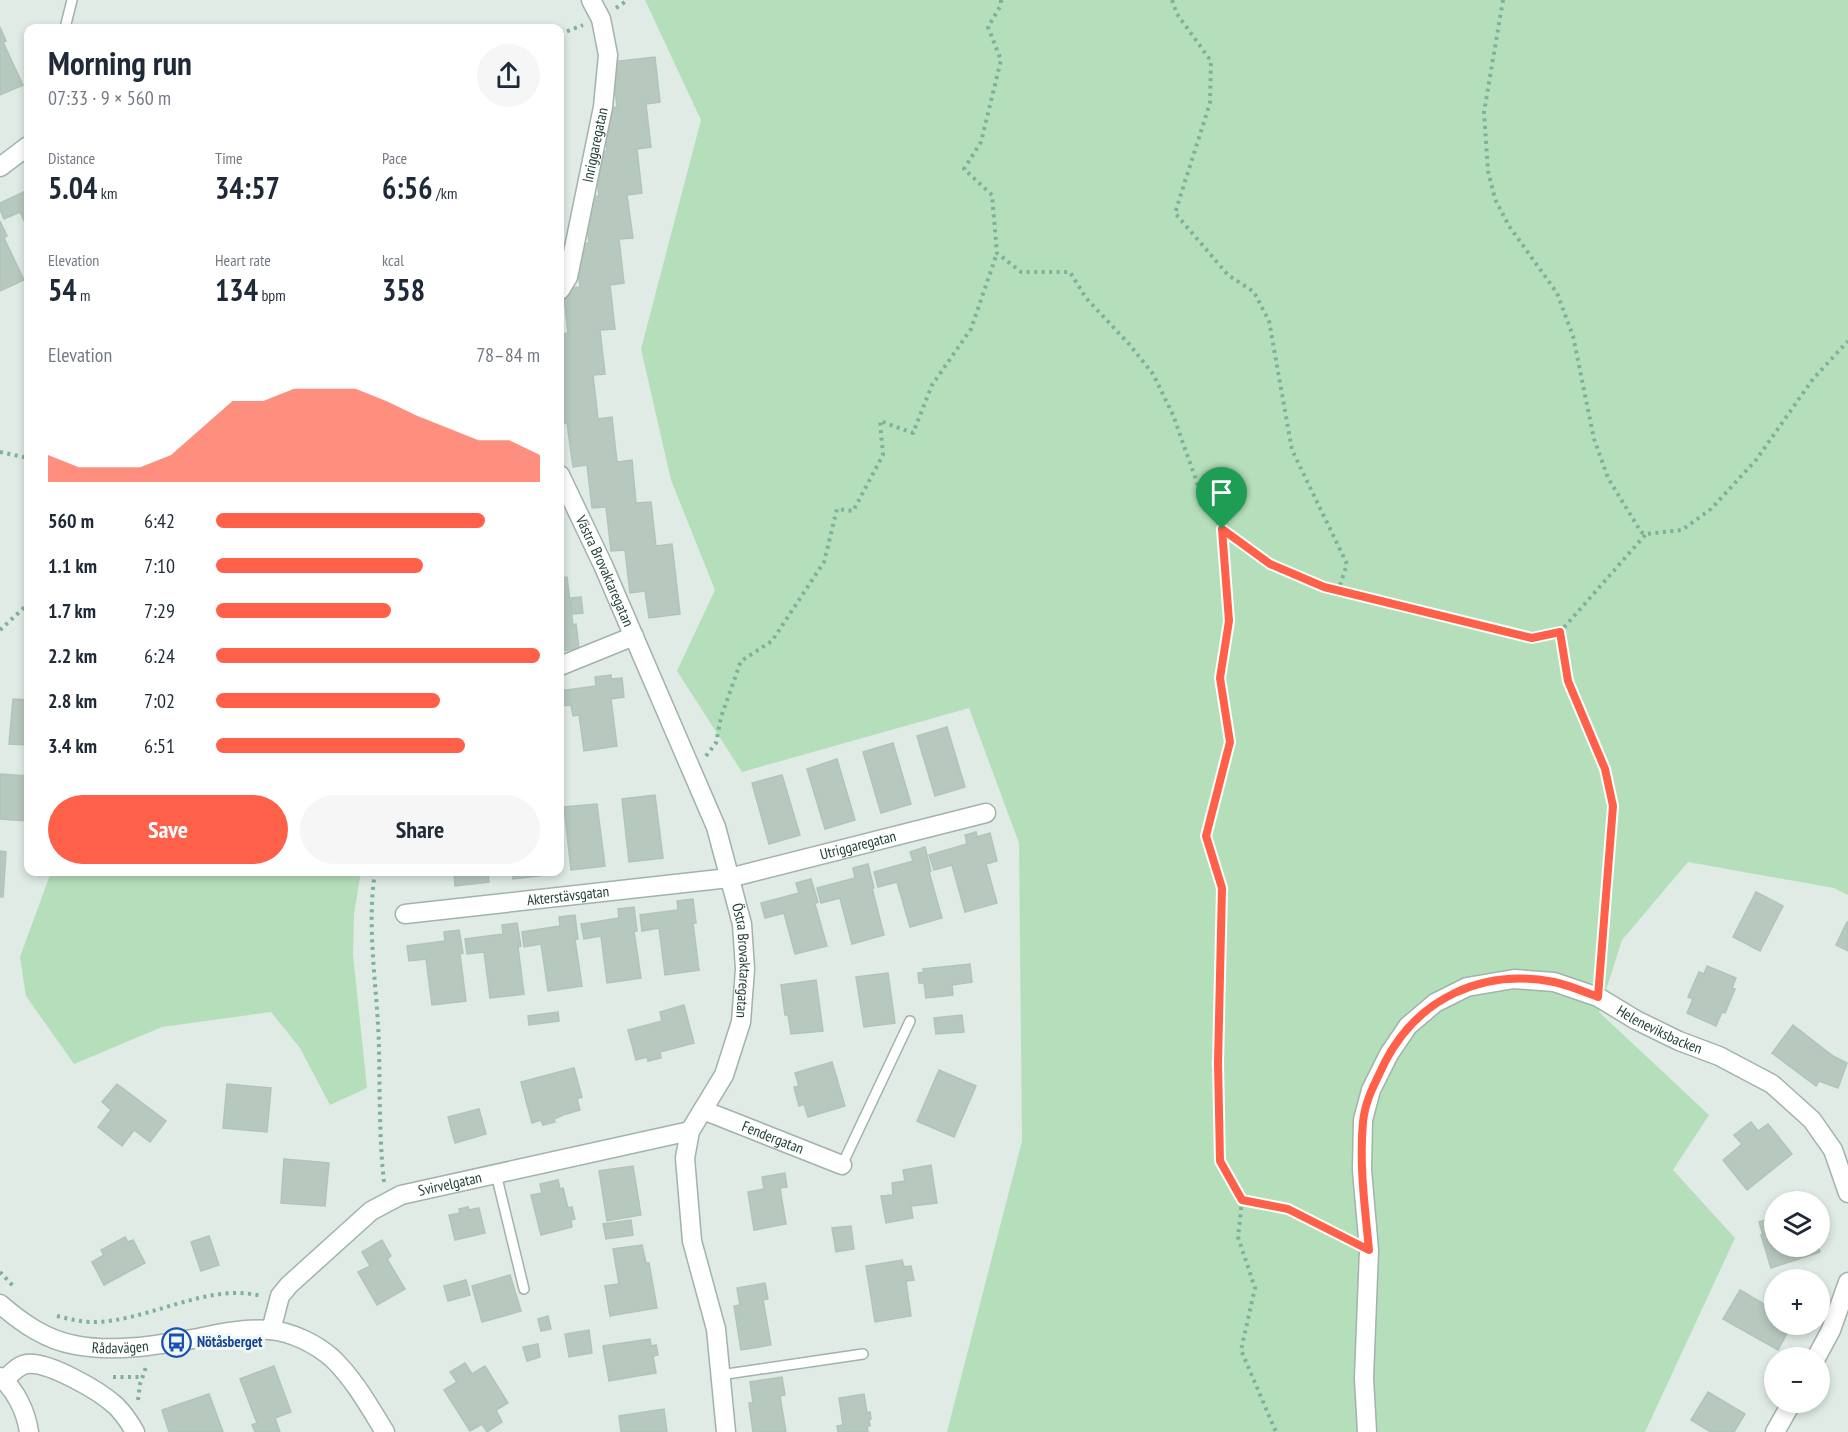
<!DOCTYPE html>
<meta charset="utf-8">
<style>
:root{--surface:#fff;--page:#f6f6f7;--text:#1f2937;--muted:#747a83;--accent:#fe604a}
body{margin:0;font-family:"PT Sans Narrow",sans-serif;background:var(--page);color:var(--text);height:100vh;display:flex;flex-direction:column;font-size:22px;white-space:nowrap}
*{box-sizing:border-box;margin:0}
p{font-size:20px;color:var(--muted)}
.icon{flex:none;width:33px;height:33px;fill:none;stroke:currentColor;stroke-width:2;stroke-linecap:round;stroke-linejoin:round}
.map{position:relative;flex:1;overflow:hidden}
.sheet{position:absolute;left:24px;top:24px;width:540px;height:852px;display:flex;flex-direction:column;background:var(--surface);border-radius:12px;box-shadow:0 3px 9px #0003}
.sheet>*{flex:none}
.tools{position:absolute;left:1764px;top:1191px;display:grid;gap:12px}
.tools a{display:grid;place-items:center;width:66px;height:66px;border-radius:50%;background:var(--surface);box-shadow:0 3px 9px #0003;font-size:30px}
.pin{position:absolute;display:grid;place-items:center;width:51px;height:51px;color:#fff;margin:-62px -26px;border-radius:50% 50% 50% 0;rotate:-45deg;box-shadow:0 0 6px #0007}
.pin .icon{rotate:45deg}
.round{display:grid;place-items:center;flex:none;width:63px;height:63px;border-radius:32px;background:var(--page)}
.headline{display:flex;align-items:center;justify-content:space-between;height:102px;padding:0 24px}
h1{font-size:33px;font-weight:700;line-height:45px}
.stats{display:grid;grid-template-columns:repeat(3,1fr);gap:9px;height:102px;padding:6px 24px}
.stats div{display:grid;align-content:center}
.stats b{font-size:30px;font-weight:700}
.stats small{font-size:16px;font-weight:400}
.stats p{font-size:16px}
.chart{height:168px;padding:12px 24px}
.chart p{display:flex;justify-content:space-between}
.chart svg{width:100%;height:108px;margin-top:6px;fill:var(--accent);opacity:.7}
.cta{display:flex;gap:12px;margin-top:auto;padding:12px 24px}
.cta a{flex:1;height:69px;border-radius:36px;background:var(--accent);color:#fff;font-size:24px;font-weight:700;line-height:69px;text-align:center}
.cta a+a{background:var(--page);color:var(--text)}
ul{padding:0 24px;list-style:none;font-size:20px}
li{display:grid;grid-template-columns:96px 72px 1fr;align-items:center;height:45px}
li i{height:15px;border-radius:8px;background:var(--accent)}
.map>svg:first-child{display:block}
</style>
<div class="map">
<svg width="1848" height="1432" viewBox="0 0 1848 1432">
<rect width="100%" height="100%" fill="#dfebe4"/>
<g fill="#b5dfbb">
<path d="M 645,0 L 1848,0 L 1848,895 L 1834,888 L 1688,862 L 1622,940 L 1599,1012 L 1709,1115 L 1673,1170 L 1735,1238 L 1645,1432 L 947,1432 L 1022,1141 L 1019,843 L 969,708 L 742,772 L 677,671 L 715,590 L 671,480 L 641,349 L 701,120 Z"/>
<path d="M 51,872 L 361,872 L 354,914 L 353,955 L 367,1088 L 330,1105 L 300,1048 L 271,1012 L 162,1027 L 74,1064 L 26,996 L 20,957 Z"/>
</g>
<g fill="#b7c9bf" stroke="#b0c5ba" stroke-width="1.5">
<path d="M 0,27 L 6,41 L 3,42 L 23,85 L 0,95 Z"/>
<path d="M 655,57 L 660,102 L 646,104 L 651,147 L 637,149 L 642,193 L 627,195 L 633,238 L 619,239 L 624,283 L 610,285 L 615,329 L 600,330 L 605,374 L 593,375 L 598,419 L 612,417 L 617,462 L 632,460 L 636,503 L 651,502 L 656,546 L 672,544 L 680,614 L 649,618 L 645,591 L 630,593 L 625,550 L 611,551 L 606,507 L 592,508 L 587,465 L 573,467 L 567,423 L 560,424 L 560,334 L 568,333 L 563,289 L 580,287 L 575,244 L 589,243 L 584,198 L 599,196 L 594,152 L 607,151 L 602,108 L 617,107 L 612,62 Z"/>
<path d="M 28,190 L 28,229 L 20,212 L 4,219 L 0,210 L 0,203 Z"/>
<path d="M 0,221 L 7,236 L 4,238 L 24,280 L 0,291 Z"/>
<path d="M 567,577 L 573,625 L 576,624 L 579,648 L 563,651 L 561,641 L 560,641 L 560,579 Z"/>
<path d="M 581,597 L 583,613 L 572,614 L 571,598 Z"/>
<path d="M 611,675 L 611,679 L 622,678 L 624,697 L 611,699 L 617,746 L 584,751 L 579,715 L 573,716 L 571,705 L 560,706 L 560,691 L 596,686 L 595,677 Z"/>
<path d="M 13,699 L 28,700 L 28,745 L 9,744 Z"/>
<path d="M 947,727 L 965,787 L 935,796 L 917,736 Z"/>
<path d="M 893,743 L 911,804 L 881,813 L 863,752 Z"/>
<path d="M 837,759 L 855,820 L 825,829 L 807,769 Z"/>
<path d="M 0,774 L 28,776 L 28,821 L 0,819 Z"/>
<path d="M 782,775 L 800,835 L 769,844 L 752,783 Z"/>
<path d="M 655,795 L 663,858 L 629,862 L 622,799 Z"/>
<path d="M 597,804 L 605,866 L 571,870 L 564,807 Z"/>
<path d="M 976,832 L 977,837 L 990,833 L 997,861 L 986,864 L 997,903 L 965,912 L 952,865 L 934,870 L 929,855 L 967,844 L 965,835 Z"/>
<path d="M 925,847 L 931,871 L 929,872 L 942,918 L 910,927 L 897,882 L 878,887 L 874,872 L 913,861 L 910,852 Z"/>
<path d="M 0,851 L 6,852 L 3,897 L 0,897 Z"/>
<path d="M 868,864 L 874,888 L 872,888 L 884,935 L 852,944 L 840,898 L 821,903 L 817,888 L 855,878 L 853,868 Z"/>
<path d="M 454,872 L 488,872 L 489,882 L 455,886 Z"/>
<path d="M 512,872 L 546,872 L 546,875 L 513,879 Z"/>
<path d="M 811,879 L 818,902 L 815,904 L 827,946 L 795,954 L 784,913 L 765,918 L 761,903 L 799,893 L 796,883 Z"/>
<path d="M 1756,892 L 1783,906 L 1760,951 L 1733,937 Z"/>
<path d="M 693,899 L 696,923 L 693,923 L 699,970 L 665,975 L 659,928 L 642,931 L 640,915 L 678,910 L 677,901 Z"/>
<path d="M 634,907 L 637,931 L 634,931 L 641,978 L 607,983 L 601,936 L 584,939 L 581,924 L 619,918 L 618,909 Z"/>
<path d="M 575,915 L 578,939 L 575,939 L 582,986 L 548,991 L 541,944 L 524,947 L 522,932 L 560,926 L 559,917 Z"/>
<path d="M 1847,922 L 1848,922 L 1848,951 L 1836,945 Z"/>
<path d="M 517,923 L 521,946 L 518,947 L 524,994 L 490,998 L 484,952 L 467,954 L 465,939 L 503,934 L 502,925 Z"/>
<path d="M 459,930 L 463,953 L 460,954 L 466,1001 L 432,1005 L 426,959 L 409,961 L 407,946 L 445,941 L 444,932 Z"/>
<path d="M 970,964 L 972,982 L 952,985 L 953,995 L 926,998 L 924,983 L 919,983 L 918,973 L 924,972 L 923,969 Z"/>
<path d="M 1707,966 L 1736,978 L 1732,988 L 1735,989 L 1725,1013 L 1722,1012 L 1716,1026 L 1687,1013 L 1693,999 L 1688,997 L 1699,972 L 1704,974 Z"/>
<path d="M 888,973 L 895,1023 L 864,1027 L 856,977 Z"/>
<path d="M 816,980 L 823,1031 L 791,1034 L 788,1015 L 785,1015 L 781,985 Z"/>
<path d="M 684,1005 L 694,1043 L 660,1052 L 661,1058 L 648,1061 L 647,1057 L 636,1060 L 628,1030 L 662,1021 L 660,1012 Z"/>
<path d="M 558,1012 L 559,1021 L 529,1025 L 528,1016 Z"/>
<path d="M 962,1015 L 964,1032 L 936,1034 L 934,1018 Z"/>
<path d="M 1793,1025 L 1833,1056 L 1847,1063 L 1838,1088 L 1819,1081 L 1816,1086 L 1772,1053 Z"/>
<path d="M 832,1062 L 845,1106 L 808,1117 L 804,1104 L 799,1106 L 794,1087 L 799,1086 L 795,1073 Z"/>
<path d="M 574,1068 L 582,1097 L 577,1099 L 580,1110 L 563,1115 L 554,1119 L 555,1122 L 543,1125 L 541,1120 L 532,1123 L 521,1082 Z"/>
<path d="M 939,1070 L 976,1086 L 954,1137 L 917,1121 Z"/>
<path d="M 117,1084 L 166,1121 L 150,1142 L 134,1130 L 122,1146 L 98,1127 L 111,1110 L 102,1102 Z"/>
<path d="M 227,1084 L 271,1088 L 267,1132 L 223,1128 Z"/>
<path d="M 479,1109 L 486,1134 L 455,1143 L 448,1117 Z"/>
<path d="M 1751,1122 L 1758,1131 L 1768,1124 L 1792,1154 L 1747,1190 L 1723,1160 L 1742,1144 L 1734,1135 Z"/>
<path d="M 284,1159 L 329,1163 L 325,1206 L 281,1203 Z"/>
<path d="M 931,1165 L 937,1203 L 911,1206 L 913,1218 L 886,1223 L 881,1196 L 893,1195 L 892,1183 L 905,1181 L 903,1170 Z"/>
<path d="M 633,1166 L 641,1215 L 607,1221 L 599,1171 Z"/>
<path d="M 785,1173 L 787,1187 L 780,1188 L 786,1224 L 754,1230 L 748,1192 L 764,1189 L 762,1177 Z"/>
<path d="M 558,1180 L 560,1189 L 563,1188 L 568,1208 L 572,1207 L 575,1219 L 571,1220 L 572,1227 L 541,1235 L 531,1195 L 542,1193 L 540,1184 Z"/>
<path d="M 468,1207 L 469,1210 L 479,1208 L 485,1233 L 455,1240 L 449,1215 L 460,1213 L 459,1209 Z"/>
<path d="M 1774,1217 L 1774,1246 L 1818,1246 L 1820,1252 L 1771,1268 L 1761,1235 L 1763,1235 L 1759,1222 Z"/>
<path d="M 631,1220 L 633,1235 L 606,1239 L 603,1224 Z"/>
<path d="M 851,1226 L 854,1249 L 836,1252 L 832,1228 Z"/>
<path d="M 209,1236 L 219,1265 L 201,1271 L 191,1242 Z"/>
<path d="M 125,1237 L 128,1242 L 133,1240 L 145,1263 L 104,1285 L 92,1262 L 104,1255 L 101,1250 Z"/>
<path d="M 382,1240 L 391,1256 L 387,1259 L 405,1289 L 377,1305 L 358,1272 L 370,1266 L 362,1252 Z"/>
<path d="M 642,1245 L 646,1263 L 649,1263 L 657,1308 L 610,1316 L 605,1286 L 619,1284 L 613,1249 Z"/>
<path d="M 902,1260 L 904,1267 L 911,1266 L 914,1280 L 906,1281 L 911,1316 L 875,1322 L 866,1266 Z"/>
<path d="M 510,1275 L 521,1311 L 482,1322 L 472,1286 Z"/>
<path d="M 466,1280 L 470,1295 L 448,1301 L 444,1286 Z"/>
<path d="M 765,1283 L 768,1299 L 763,1300 L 771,1345 L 741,1350 L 734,1306 L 740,1305 L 737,1288 Z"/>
<path d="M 1740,1290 L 1774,1310 L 1774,1324 L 1792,1324 L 1778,1350 L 1723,1319 Z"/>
<path d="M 548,1316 L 551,1329 L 541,1331 L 538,1319 Z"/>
<path d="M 589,1330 L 592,1353 L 569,1357 L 565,1334 Z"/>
<path d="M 650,1339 L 651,1346 L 656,1345 L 658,1355 L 653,1356 L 656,1373 L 609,1381 L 603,1346 Z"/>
<path d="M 538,1344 L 540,1357 L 527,1361 L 523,1347 Z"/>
<path d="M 465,1363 L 472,1374 L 485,1366 L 508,1403 L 496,1410 L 502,1422 L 487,1432 L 482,1424 L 470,1431 L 444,1390 L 457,1382 L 450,1372 Z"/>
<path d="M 274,1366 L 291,1412 L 275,1418 L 280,1432 L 255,1432 L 252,1425 L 257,1423 L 240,1379 Z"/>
<path d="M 782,1377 L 785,1395 L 780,1396 L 786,1432 L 753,1432 L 749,1403 L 753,1403 L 750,1382 Z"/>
<path d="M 1708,1392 L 1745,1414 L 1734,1432 L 1711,1432 L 1691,1420 Z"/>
<path d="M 209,1394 L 223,1432 L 169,1432 L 162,1410 Z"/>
<path d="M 864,1394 L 867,1413 L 870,1412 L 871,1419 L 869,1419 L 870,1426 L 867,1426 L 868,1432 L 838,1432 L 837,1426 L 843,1425 L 839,1398 Z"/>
<path d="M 664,1409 L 667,1432 L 621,1432 L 619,1416 Z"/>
</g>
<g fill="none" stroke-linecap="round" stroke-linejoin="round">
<defs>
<g id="service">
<path d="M 65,28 L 72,0"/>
<path d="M 842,1165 L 910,1021"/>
<path d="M 496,1174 L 524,1289"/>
<path d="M 720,1375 L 863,1354"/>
</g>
<g id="minor">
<path d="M 0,167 L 28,146"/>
<path id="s1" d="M 560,290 L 568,277 L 603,107 L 608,55 L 601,19 L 591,0"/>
<path id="s2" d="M 560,475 L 603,565 L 716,827 L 742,924 L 745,969 L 741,1022 L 724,1075 L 690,1131 L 685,1158 L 692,1241 L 716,1329 L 726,1432"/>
<path d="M 560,666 L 634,636"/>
<path id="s3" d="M 405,914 L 729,878 L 986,813"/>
<path id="s4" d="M 703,1110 L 842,1165"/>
<path id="s5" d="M 271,1330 L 280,1296 L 289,1285 L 371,1211 L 401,1195 L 690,1131"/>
<path d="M 1816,1358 L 1831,1330 L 1848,1282"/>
<path d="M 0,1377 C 16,1390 26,1412 29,1432"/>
<path d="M 4,1380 C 11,1374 18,1365 27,1364 C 48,1361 100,1391 116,1406 C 123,1413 130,1423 135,1432"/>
<path id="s6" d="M 1367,1432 L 1364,1378 L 1369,1250 L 1362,1170 L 1363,1120 L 1371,1090 L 1389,1054 L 1408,1026 L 1435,1003 L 1467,987 L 1514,979 L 1554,982 L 1598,997 L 1636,1020 L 1679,1041 L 1719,1056 L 1772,1084 L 1812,1120 L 1833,1150 L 1848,1193"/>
<path d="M 1775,1432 L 1792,1402"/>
</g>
<g id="tertiary">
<path id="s7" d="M 0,1304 C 22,1323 46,1340 75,1345 C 116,1353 158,1345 198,1338 C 221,1333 246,1328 270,1330 C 292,1332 316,1344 332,1358 C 354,1379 369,1406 385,1432"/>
</g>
</defs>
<use href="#service" stroke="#a1b3ab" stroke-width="12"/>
<use href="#minor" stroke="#a1b3ab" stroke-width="21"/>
<use href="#tertiary" stroke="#a1b3ab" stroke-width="21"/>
<g stroke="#7cb29a" stroke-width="4" stroke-dasharray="3 4.5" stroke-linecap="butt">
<path d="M 1001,0 L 1001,5 L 988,27 L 1001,60 L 981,142 L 964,169 L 992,195 L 997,253 L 1021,272 L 1070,272 L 1086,298 L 1129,344 L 1153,374 L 1173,415 L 1201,494 L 1222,529 L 1270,564 L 1324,587 L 1532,638 L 1560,632 L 1646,534"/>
<path d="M 1172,0 L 1177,14 L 1211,61 L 1210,103 L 1175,213 L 1228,275 L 1254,292 L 1269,321 L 1292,450 L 1347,564 L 1338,591"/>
<path d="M 1503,0 L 1484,112 L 1488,171 L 1495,199 L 1509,226 L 1557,293 L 1573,336 L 1594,439 L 1608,478 L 1641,532 L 1646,534 L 1682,530 L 1711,509 L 1756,460 L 1813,379 L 1848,341"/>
<path d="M 616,8 L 628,0"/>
<path d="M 560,34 L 583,25"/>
<path d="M 0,452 L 28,458"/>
<path d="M 1222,530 L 1229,621 L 1220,678 L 1230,742 L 1206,836 L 1222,888 L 1218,1063 L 1220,1161 L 1242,1200 L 1238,1237 L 1255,1288 L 1241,1350 L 1276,1432"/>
<path d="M 0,630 L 28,604"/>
<path d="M 1560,632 L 1568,681 L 1605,769 L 1613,806 L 1599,976"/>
<path d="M 706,756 L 716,743 L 721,717 L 741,661 L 772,641 L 824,562 L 837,509 L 853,511 L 883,455 L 880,421 L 913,433 L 932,385 L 971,329 L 997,253"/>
<path d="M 375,872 C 366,930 378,991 379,1050 C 380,1094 379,1138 384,1182"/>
<path d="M 1242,1200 L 1288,1208 L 1347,1239"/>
<path d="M 0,1272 L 14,1287"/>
<path d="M 57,1316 C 69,1319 81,1322 93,1322 C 147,1322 208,1282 261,1296"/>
<path d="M 113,1377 L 143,1377"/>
<path d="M 138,1400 L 140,1384 L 146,1367"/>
</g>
<use href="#service" stroke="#fff" stroke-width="9"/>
<use href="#minor" stroke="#fff" stroke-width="18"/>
<use href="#tertiary" stroke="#fff" stroke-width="18"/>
</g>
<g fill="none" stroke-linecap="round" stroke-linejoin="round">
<defs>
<path id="route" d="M 1222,529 L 1270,564 L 1324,587 L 1532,638 L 1560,632 L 1568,681 L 1605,769 L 1613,806 L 1598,997 C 1584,992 1569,985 1554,982 C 1483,968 1418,998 1385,1062 C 1376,1081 1365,1100 1363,1122 C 1359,1164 1365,1208 1369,1250 L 1288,1209 L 1242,1200 L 1220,1161 L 1218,1063 L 1222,888 L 1206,836 L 1230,742 L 1220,678 L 1229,621 Z"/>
</defs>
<use href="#route" stroke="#fff" stroke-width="12"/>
<use href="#route" stroke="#fe604a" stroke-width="8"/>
</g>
<defs>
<symbol id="bus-ring" viewBox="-11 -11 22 22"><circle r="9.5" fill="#eff8f2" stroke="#1a4fb4" stroke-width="1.5"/><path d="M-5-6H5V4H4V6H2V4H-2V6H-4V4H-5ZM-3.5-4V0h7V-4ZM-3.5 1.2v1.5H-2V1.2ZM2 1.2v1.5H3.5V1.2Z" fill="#1a4fb4"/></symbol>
</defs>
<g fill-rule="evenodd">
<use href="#bus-ring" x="160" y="1326" width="33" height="33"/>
</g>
<g text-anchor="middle" stroke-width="6" stroke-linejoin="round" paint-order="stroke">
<g font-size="15" fill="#1e3d31" stroke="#eff8f2">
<text dy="5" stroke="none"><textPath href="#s1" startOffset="150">Inriggaregatan</textPath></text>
<text dy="5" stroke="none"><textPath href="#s2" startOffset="106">Västra Brovaktaregatan</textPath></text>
<text dy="5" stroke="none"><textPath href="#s3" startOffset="459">Utriggaregatan</textPath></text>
<text dy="5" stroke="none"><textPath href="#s3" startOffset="164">Akterstävsgatan</textPath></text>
<text dy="5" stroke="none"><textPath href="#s2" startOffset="522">Östra Brovaktaregatan</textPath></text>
<text dy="5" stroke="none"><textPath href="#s6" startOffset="693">Heleneviksbacken</textPath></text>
<text dy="5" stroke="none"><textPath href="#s4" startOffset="75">Fendergatan</textPath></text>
<text dy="5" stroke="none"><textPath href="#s5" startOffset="244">Svirvelgatan</textPath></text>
<text dy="5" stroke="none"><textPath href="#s7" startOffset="132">Rådavägen</textPath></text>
</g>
<g font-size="15" font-weight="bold" fill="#164399" stroke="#eff8f2" text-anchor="start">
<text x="197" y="1347">Nötåsberget</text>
</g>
</g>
</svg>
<div class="tools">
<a><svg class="icon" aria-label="layers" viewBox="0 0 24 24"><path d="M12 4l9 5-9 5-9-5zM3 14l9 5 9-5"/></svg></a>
<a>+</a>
<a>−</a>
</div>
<div class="pin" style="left:1222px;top:529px;background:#1e9e55"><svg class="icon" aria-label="arrive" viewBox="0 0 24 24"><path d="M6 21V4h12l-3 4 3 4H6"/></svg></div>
<section class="sheet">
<div class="headline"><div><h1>Morning run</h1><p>07:33 · 9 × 560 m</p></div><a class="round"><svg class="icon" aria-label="share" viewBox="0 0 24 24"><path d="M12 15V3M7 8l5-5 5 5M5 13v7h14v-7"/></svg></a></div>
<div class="stats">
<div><p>Distance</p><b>5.04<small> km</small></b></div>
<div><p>Time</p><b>34:57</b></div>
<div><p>Pace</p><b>6:56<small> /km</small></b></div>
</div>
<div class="stats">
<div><p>Elevation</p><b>54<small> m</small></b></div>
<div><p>Heart rate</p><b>134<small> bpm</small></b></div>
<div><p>kcal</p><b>358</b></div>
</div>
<div class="chart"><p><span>Elevation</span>78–84 m</p>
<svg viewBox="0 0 160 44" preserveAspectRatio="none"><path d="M0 44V33L10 38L20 38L30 38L40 33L50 22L60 11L70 11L80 6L90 6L100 6L110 11L120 17L130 22L140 27L150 27L160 33V44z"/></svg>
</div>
<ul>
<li><b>560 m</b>6:42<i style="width:83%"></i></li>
<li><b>1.1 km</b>7:10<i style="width:64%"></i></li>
<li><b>1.7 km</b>7:29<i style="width:54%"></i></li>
<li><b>2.2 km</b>6:24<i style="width:100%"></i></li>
<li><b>2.8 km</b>7:02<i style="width:69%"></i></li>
<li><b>3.4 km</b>6:51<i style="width:77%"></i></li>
</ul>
<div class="cta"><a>Save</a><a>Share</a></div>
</section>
</div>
